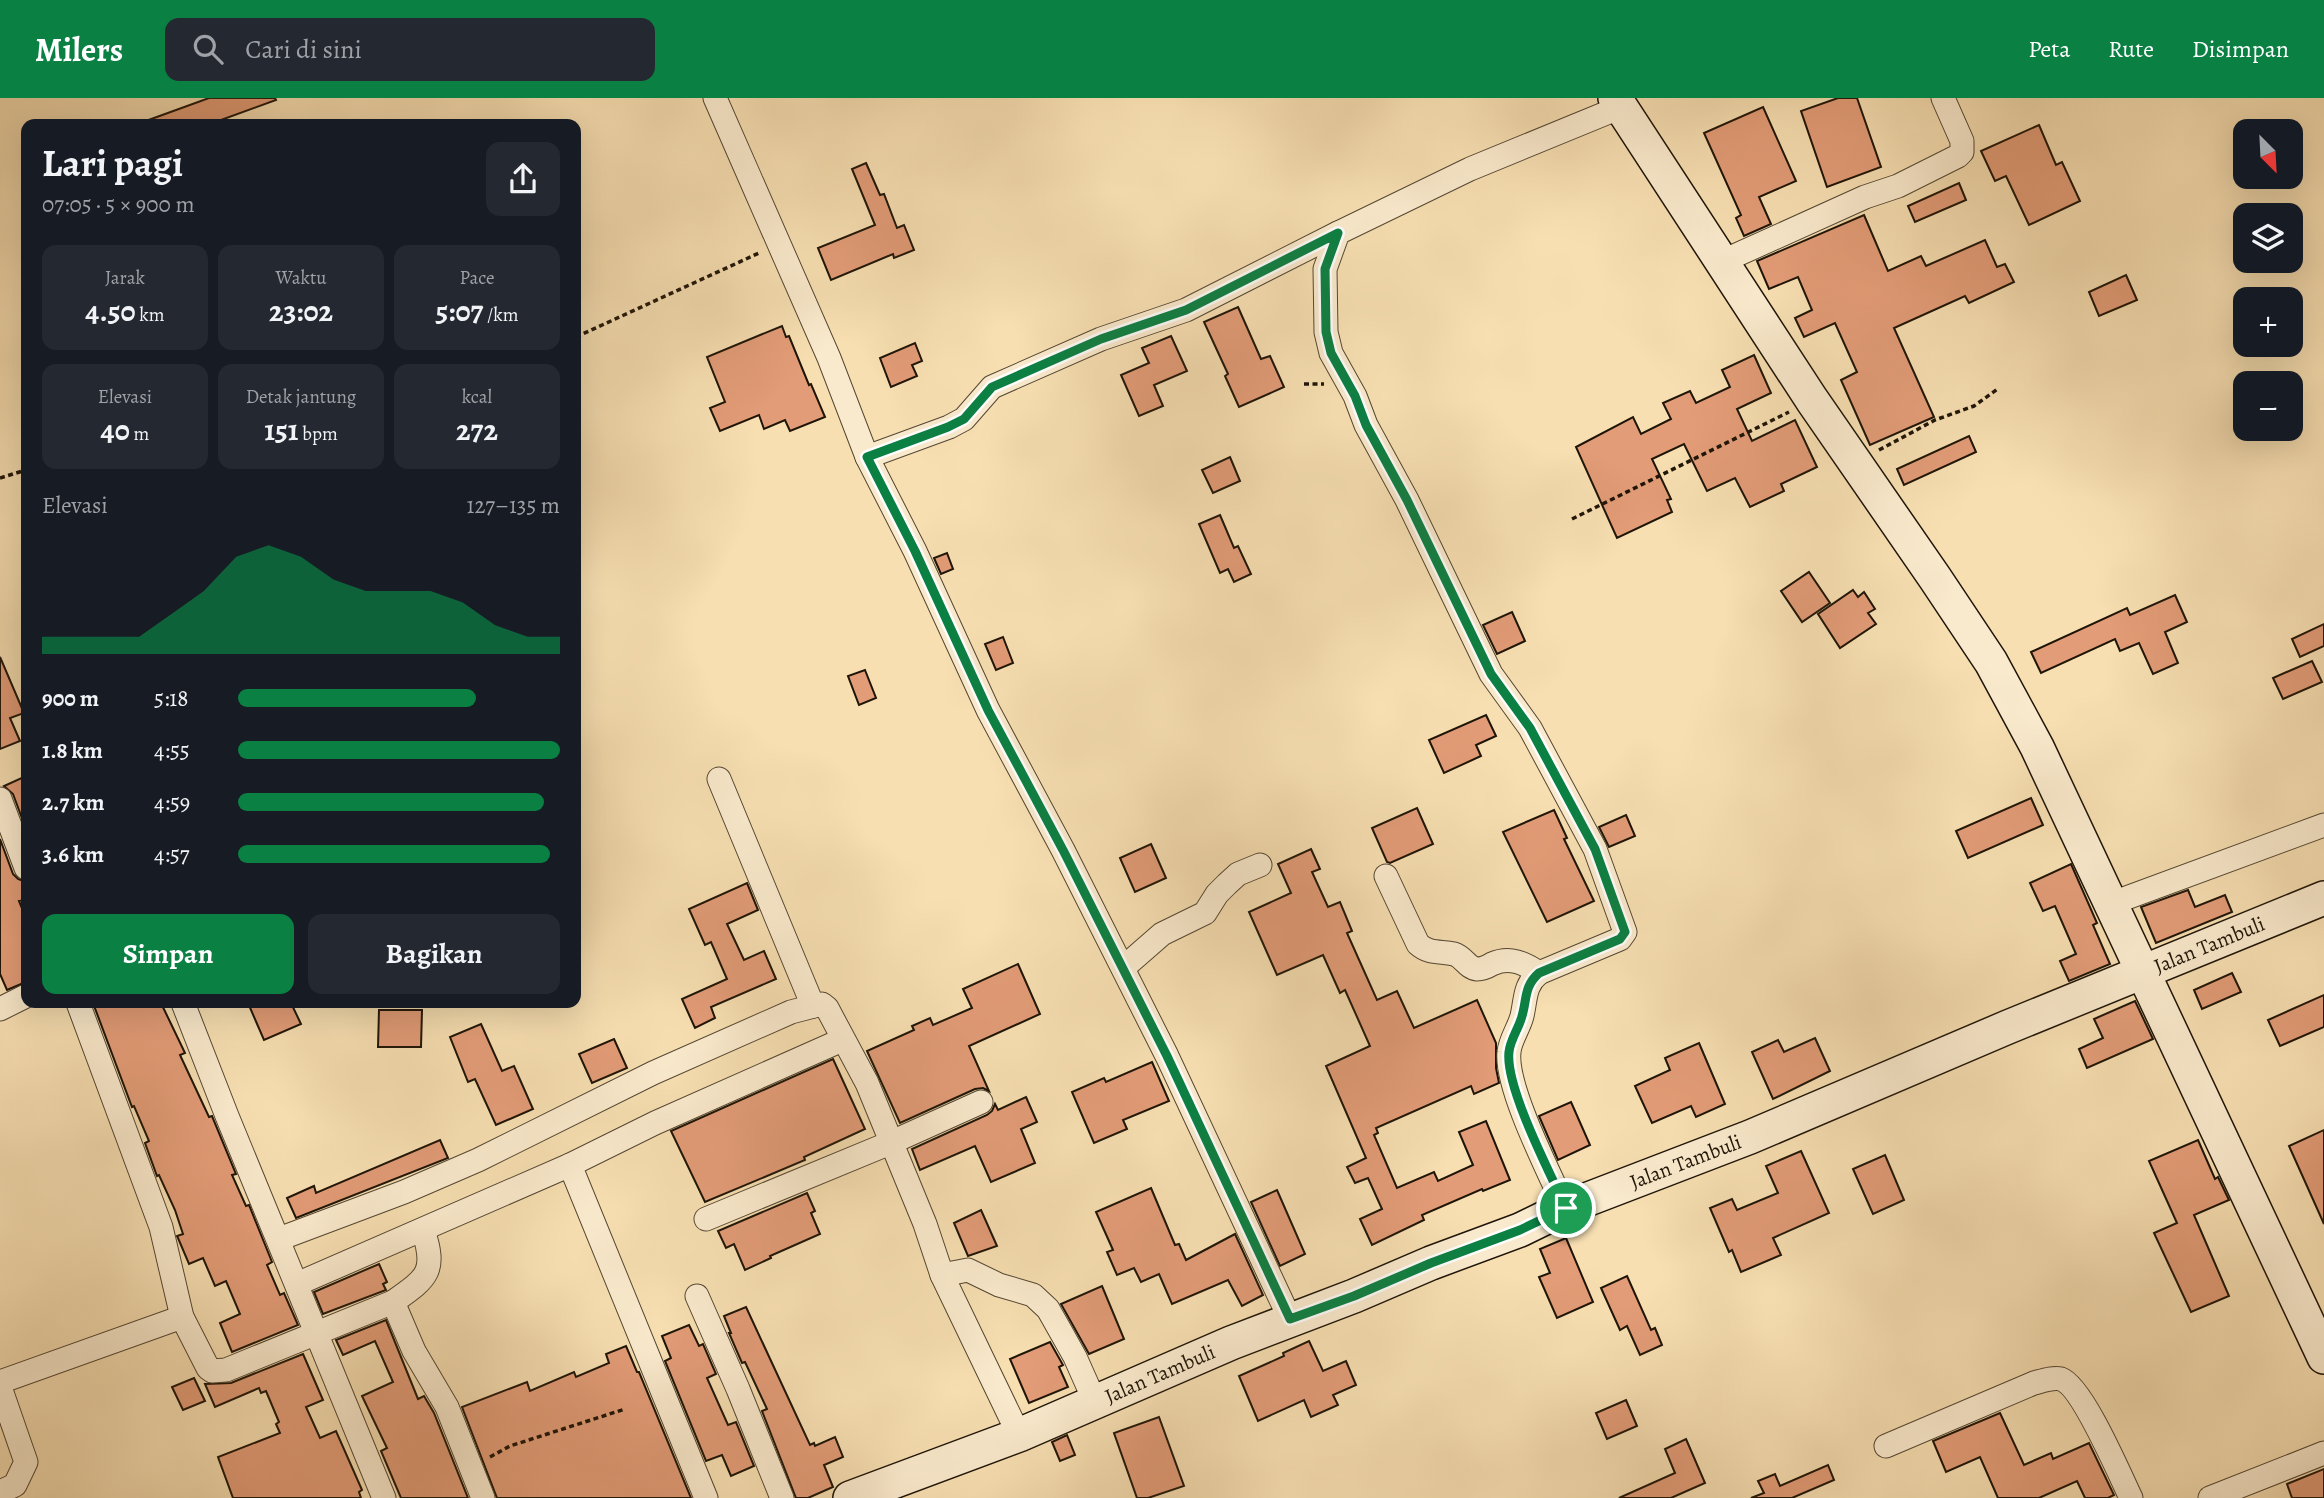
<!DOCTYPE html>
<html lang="id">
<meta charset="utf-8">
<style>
:root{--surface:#171b24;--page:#242831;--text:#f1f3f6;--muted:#9ea1a6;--accent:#0b8043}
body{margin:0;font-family:Alegreya,serif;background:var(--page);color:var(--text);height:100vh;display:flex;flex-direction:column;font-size:26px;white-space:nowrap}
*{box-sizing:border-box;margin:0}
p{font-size:23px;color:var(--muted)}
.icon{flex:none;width:38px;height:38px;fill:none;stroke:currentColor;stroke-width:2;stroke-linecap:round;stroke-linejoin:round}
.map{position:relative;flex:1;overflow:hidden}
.sheet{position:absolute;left:21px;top:21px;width:560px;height:889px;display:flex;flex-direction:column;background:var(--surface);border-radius:14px;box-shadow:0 7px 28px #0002}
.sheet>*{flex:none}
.needle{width:46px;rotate:156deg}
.tools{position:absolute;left:2233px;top:21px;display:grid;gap:14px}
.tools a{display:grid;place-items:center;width:70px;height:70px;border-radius:14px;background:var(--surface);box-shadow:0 7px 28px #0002;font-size:35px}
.pin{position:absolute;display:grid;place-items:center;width:60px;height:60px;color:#fff;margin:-30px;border:4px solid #fff;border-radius:50%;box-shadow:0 2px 7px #0007}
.round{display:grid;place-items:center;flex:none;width:74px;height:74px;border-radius:14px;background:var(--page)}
.summary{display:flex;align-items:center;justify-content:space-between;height:119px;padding:0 21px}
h1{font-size:38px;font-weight:700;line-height:52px}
.metrics{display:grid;grid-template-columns:repeat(3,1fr);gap:10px;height:119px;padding:7px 21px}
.metrics div{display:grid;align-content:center;border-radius:14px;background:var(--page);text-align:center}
.metrics b{font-size:30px;font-weight:700}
.metrics small{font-size:19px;font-weight:400}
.metrics p{font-size:19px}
.chart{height:196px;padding:14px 21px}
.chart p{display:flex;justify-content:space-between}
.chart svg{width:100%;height:126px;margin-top:7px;fill:var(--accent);opacity:.7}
.button{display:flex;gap:14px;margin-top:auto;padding:14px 21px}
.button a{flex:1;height:80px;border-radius:14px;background:var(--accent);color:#fff;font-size:28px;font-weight:700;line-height:80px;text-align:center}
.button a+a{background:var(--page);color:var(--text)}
ul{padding:0 21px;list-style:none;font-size:23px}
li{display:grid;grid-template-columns:112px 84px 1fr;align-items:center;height:52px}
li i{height:18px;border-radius:9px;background:var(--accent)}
header{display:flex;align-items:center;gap:42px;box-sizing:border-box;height:98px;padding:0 35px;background:var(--accent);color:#fff}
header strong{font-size:33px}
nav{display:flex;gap:38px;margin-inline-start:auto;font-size:24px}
.search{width:490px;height:63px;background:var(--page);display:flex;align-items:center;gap:18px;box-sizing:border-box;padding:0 24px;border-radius:14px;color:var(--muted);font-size:26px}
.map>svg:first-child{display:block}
</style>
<header>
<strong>Milers</strong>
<div class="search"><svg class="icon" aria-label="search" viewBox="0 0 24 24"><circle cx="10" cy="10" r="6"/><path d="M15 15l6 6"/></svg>Cari di sini</div>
<nav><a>Peta</a><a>Rute</a><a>Disimpan</a></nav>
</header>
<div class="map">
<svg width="2324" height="1400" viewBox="0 0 2324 1400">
<rect width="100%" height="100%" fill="#f7dfb2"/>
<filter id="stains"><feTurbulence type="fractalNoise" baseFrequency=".00286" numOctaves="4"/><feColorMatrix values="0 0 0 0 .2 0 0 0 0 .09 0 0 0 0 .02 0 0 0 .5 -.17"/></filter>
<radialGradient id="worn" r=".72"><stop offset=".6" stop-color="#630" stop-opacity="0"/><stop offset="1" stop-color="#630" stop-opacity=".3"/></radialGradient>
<g fill="#e29c77" stroke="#1e1407" stroke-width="2">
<path d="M 209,0 L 275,0 L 276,2 L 210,26 L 143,26 L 143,24 Z"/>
<path d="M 1838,0 L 1857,0 L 1881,69 L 1827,89 L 1801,13 Z"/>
<path d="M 1763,9 L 1796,83 L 1759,99 L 1771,126 L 1744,138 L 1736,120 L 1741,117 L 1704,35 Z"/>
<path d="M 2039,27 L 2056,67 L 2062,64 L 2080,103 L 2029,127 L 2006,78 L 1995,83 L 1981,53 Z"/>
<path d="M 866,65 L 880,97 L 884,96 L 897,130 L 904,127 L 914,152 L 894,160 L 893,156 L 831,182 L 818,150 L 875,127 L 852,71 Z"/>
<path d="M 1959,85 L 1966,102 L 1915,124 L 1908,108 Z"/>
<path d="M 1864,117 L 1888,173 L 1921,158 L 1926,168 L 1985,142 L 1997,169 L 2005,166 L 2014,184 L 1969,205 L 1965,198 L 1894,230 L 1934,319 L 1870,347 L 1841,282 L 1857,274 L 1835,225 L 1804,239 L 1795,220 L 1812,212 L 1798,179 L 1769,191 L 1757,163 Z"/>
<path d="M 2126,177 L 2137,202 L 2099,218 L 2089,194 Z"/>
<path d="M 1238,209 L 1261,261 L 1270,258 L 1284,289 L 1239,309 L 1225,278 L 1228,276 L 1204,224 Z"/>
<path d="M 782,228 L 786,239 L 789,238 L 809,287 L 811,286 L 825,319 L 790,333 L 785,322 L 764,331 L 759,317 L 720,333 L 710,310 L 725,304 L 707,259 Z"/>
<path d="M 1171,238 L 1187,273 L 1154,287 L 1163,308 L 1139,318 L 1121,277 L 1149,265 L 1142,250 Z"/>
<path d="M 915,245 L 922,263 L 912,267 L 917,278 L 891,289 L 880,260 Z"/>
<path d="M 1754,257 L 1771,295 L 1737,311 L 1752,343 L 1795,322 L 1817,369 L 1781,386 L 1784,393 L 1750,409 L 1735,380 L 1707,393 L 1684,346 L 1652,361 L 1671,401 L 1667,402 L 1672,414 L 1617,440 L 1576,349 L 1633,319 L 1641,336 L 1671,321 L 1663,305 L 1690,293 L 1696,305 L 1730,289 L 1722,272 Z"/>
<path d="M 1969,338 L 1976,354 L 1904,387 L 1897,371 Z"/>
<path d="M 1230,359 L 1240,383 L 1213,395 L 1202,372 Z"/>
<path d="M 1220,417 L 1234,450 L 1238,448 L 1251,476 L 1234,484 L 1228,471 L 1220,475 L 1199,426 Z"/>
<path d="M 947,455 L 953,471 L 941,476 L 934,460 Z"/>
<path d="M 1809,474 L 1830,505 L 1802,524 L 1781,493 Z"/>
<path d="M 1853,492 L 1858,499 L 1864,494 L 1875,511 L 1868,515 L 1876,526 L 1840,550 L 1818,516 Z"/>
<path d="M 2175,497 L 2187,524 L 2165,534 L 2178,565 L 2153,576 L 2139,545 L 2120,553 L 2115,541 L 2041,575 L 2031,554 L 2127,510 L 2130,517 Z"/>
<path d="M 1512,514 L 1525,543 L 1497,556 L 1483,527 Z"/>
<path d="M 2324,526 L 2324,548 L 2300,559 L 2292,541 Z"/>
<path d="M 1003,539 L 1013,565 L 996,572 L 985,546 Z"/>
<path d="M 0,559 L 24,615 L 10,620 L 20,643 L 0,651 Z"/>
<path d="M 2312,563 L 2322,584 L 2283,601 L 2273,580 Z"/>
<path d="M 865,572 L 876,600 L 859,607 L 848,578 Z"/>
<path d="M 1486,617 L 1496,638 L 1476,647 L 1481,658 L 1444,675 L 1429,642 Z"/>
<path d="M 26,678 L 26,731 L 13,696 L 4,688 Z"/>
<path d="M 2031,700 L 2043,727 L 1968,760 L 1956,733 Z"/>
<path d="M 1417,710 L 1433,746 L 1390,765 L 1387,764 L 1372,730 Z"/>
<path d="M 1554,712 L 1567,740 L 1564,741 L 1594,803 L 1547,824 L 1503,734 Z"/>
<path d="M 1626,717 L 1635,738 L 1609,749 L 1599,729 Z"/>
<path d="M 0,741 L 13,776 L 18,781 L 26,784 L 26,802 L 19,803 L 26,820 L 26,884 L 7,892 L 0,876 Z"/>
<path d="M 1151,746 L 1166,780 L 1135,794 L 1120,760 Z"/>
<path d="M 1311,751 L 1320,771 L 1312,774 L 1328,809 L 1340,804 L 1352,833 L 1347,835 L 1377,902 L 1397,893 L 1414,930 L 1477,902 L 1496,945 L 1496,970 L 1499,985 L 1474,996 L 1471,988 L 1376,1030 L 1378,1035 L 1374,1037 L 1397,1090 L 1434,1074 L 1438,1083 L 1473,1067 L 1459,1034 L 1486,1023 L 1510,1082 L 1483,1093 L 1482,1091 L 1422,1117 L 1424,1122 L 1372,1147 L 1360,1121 L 1382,1111 L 1368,1080 L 1355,1085 L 1347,1069 L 1366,1060 L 1326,968 L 1370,948 L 1345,892 L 1340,895 L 1323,857 L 1277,877 L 1249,814 L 1291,795 L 1278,766 Z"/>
<path d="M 2071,766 L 2097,825 L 2093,827 L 2110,866 L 2069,883 L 2060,863 L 2076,856 L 2055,808 L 2043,813 L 2030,785 Z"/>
<path d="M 747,785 L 758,812 L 727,826 L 744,862 L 764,853 L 776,881 L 711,909 L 715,920 L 695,930 L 682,901 L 727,881 L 711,844 L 705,847 L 689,811 Z"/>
<path d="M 2188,792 L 2195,809 L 2225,797 L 2232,814 L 2156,845 L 2141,809 Z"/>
<path d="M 1018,866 L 1040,916 L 969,948 L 989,993 L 983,990 L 975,991 L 900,1025 L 867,953 L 914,932 L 912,928 L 930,920 L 933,927 L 972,910 L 963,891 Z"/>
<path d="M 2232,875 L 2241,894 L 2202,911 L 2194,892 Z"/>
<path d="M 2324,897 L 2324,929 L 2280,948 L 2268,922 Z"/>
<path d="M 2135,903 L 2153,941 L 2087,970 L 2079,951 L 2103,940 L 2094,921 Z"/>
<path d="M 93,905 L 161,905 L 185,955 L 180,957 L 209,1019 L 212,1018 L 236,1076 L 232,1077 L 246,1108 L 249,1107 L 272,1164 L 267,1167 L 280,1197 L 284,1195 L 298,1227 L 232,1254 L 220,1225 L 240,1216 L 226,1183 L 215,1188 L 203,1160 L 189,1166 L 178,1140 L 177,1138 L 183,1136 L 175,1112 L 159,1077 L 157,1078 L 145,1045 L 149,1043 L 134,1008 L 132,1009 Z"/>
<path d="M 248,905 L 291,905 L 301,926 L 264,942 Z"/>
<path d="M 379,912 L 422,912 L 421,949 L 378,949 Z"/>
<path d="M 481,926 L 502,973 L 514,968 L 533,1011 L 496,1027 L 475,981 L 468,984 L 450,939 Z"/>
<path d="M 1815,940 L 1830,973 L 1773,1001 L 1752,954 L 1778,942 L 1784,954 Z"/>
<path d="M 614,941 L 627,970 L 592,985 L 579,956 Z"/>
<path d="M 1699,945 L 1725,1006 L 1696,1019 L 1691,1008 L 1652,1025 L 1635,988 L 1670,972 L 1665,960 Z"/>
<path d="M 833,961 L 865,1031 L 804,1059 L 805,1062 L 705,1104 L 671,1033 Z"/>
<path d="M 1152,964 L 1169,1003 L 1123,1022 L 1127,1031 L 1094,1045 L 1072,994 L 1104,980 L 1106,984 Z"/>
<path d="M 1026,999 L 1037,1024 L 1021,1031 L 1035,1065 L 991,1084 L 975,1048 L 920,1072 L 912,1051 L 987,1017 L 992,1013 L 995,1006 L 998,1012 Z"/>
<path d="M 1571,1004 L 1590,1047 L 1558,1062 L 1539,1018 Z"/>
<path d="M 2324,1032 L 2324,1126 L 2289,1048 Z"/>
<path d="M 440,1042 L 448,1060 L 296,1120 L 287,1100 L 314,1088 L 316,1095 Z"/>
<path d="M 2198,1042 L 2215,1081 L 2218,1079 L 2229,1102 L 2194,1117 L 2229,1198 L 2191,1214 L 2154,1135 L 2177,1125 L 2149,1063 Z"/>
<path d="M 1801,1053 L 1829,1115 L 1773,1140 L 1781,1157 L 1741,1174 L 1732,1152 L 1729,1154 L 1710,1110 L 1732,1101 L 1737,1112 L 1778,1095 L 1766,1068 Z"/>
<path d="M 1885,1057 L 1904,1102 L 1873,1116 L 1853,1071 Z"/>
<path d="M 1151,1090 L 1175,1147 L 1179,1146 L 1186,1162 L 1235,1136 L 1263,1197 L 1242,1208 L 1228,1182 L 1172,1206 L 1159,1176 L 1141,1184 L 1134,1170 L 1117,1177 L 1107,1154 L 1113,1152 L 1096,1114 Z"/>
<path d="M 1277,1092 L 1305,1156 L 1280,1168 L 1251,1104 Z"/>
<path d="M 807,1095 L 815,1113 L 811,1115 L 820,1136 L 770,1158 L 771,1160 L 745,1172 L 734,1146 L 726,1150 L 718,1133 Z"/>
<path d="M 981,1112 L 997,1148 L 968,1158 L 954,1125 Z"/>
<path d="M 1566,1140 L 1593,1204 L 1557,1220 L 1539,1179 L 1550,1175 L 1540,1151 Z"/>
<path d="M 379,1166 L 387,1184 L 383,1186 L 386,1192 L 323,1216 L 314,1194 Z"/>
<path d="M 1627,1178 L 1651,1232 L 1655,1230 L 1662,1247 L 1640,1257 L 1627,1228 L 1620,1232 L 1601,1190 Z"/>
<path d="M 1102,1188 L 1124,1241 L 1089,1256 L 1061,1206 Z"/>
<path d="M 746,1209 L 810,1347 L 814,1345 L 815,1348 L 835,1339 L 843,1359 L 824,1367 L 833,1389 L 808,1400 L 796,1400 L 762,1313 L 767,1311 L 745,1264 L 742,1265 L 729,1235 L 731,1235 L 724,1218 Z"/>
<path d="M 386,1222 L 418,1301 L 424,1298 L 434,1315 L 468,1400 L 401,1400 L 381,1353 L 387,1350 L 362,1298 L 393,1284 L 375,1243 L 343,1257 L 336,1242 Z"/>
<path d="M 689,1227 L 699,1248 L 703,1246 L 716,1276 L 707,1280 L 728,1327 L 736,1324 L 754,1368 L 731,1378 L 722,1357 L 706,1363 L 665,1263 L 671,1260 L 662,1238 Z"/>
<path d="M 1309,1243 L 1323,1273 L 1346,1263 L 1356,1287 L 1333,1297 L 1338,1307 L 1311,1319 L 1304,1302 L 1258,1323 L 1239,1278 L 1284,1258 L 1283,1255 Z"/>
<path d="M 1050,1244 L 1063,1267 L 1059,1269 L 1068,1289 L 1029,1305 L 1010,1261 Z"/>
<path d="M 626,1248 L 637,1274 L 639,1274 L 691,1400 L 497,1400 L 462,1309 L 527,1284 L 530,1293 L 574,1274 L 576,1279 L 609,1265 L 606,1256 Z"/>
<path d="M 303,1256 L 323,1302 L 306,1309 L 320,1340 L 336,1333 L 362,1392 L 359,1394 L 361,1400 L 233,1400 L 218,1359 L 280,1335 L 276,1326 L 279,1324 L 266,1293 L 261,1295 L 259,1290 L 215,1309 L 205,1286 L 231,1285 Z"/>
<path d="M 194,1280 L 205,1303 L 183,1312 L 172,1289 Z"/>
<path d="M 1626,1302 L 1637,1328 L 1607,1341 L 1596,1315 Z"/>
<path d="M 2000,1315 L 2024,1367 L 2051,1355 L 2053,1361 L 2089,1345 L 2114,1397 L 2108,1400 L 2085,1400 L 2077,1383 L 2039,1400 L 1998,1400 L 1980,1359 L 1946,1374 L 1933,1343 Z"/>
<path d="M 1159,1319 L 1184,1388 L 1148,1400 L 1137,1400 L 1114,1335 Z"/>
<path d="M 1067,1337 L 1075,1357 L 1060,1363 L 1052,1344 Z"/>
<path d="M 1686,1341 L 1705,1385 L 1671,1400 L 1619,1400 L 1675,1375 L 1665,1351 Z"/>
<path d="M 1828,1367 L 1834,1382 L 1792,1400 L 1751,1400 L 1764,1395 L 1758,1383 L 1775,1376 L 1780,1388 Z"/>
<path d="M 2324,1371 L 2324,1400 L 2292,1400 L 2287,1386 Z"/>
</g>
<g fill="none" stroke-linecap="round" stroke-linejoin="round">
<defs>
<g id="street">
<path d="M 715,0 L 829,260 L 867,359 L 915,453 L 988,612 L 1063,752 L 1167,958 L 1290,1221"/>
<path d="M 1721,164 L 1865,99 L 1898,88 L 1958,58 L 1962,54 L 1962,43 L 1943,0"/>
<path d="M 867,359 L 949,329 L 964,321 L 992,289 L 1101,241 L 1186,212 L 1338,135"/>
<path d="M 719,681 L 813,908"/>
<path d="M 0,701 L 26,770"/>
<path d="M 1386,778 L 1418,846 C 1429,856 1440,853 1454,856 C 1464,859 1467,870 1477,871 C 1483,871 1487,869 1492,866 C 1510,858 1524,865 1539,875"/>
<path d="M 2110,806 L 2324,727"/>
<path d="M 1123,870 L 1162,836 L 1205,815 L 1217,796 L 1227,786 L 1238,776 L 1260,767"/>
<path d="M 78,905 L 161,1129 L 182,1219 L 208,1270 L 212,1273 L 226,1272 L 393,1204 C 427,1180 437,1174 423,1132"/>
<path d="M 183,905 L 227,1018 L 384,1400"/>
<path d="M 0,911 L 26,898"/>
<path d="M 570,1067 L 706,1400"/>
<path d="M 1565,1110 C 1550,1076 1505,989 1509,954 C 1510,942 1519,930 1522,918 C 1526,901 1524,887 1539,875 L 1620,841 L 1625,834 L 1595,751 L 1530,630 L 1491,576 L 1407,402 L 1366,327 L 1355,298 L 1331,255 L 1326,234 L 1325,171 L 1338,135 L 1470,71 L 1621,9"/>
<path d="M 706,1121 L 890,1045 L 981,1004"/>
<path d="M 279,1141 L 404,1094 L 478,1062 L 653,975 L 791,914 L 822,906 L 827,910 L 867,985 L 925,1126 L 942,1177 L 968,1172 L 999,1187 L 1033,1197 L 1048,1211 L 1061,1234 L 1075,1259 L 1095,1304"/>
<path d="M 942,1177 L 1019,1337"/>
<path d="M 297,1186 L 570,1067 L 655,1025 L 842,942"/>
<path d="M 697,1198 L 738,1291 L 782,1400"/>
<path d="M 393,1204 L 414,1253 L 447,1309 L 483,1400"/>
<path d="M 0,1284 L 182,1219"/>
<path d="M 0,1289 L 26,1364 L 15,1387 L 0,1394"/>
<path d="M 1886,1348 L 2034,1285 C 2042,1283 2052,1279 2061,1281 C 2082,1288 2120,1377 2131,1400"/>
<path d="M 2210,1400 L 2324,1355"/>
</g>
<g id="secondary">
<path d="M 1615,0 L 1812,302 L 1935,480 L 1991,564 L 2037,649 L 2324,1259"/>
<path id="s1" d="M 850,1400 L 1019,1337 L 1231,1245 L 1354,1198 L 1431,1165 L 1520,1132 L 1565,1110 L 1750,1039 L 2008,929 L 2324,800"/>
</g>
</defs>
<use href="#street" stroke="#544732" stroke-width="25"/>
<use href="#secondary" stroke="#1e1407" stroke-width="36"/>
<g stroke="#1e1407" stroke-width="3.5" stroke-dasharray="5 3.5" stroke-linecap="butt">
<path d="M 576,239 L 759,155"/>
<path d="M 1304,286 L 1324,286"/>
<path d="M 1879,352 L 1935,322 L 1974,308 L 1999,290"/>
<path d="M 0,380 L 26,372"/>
<path d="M 1572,421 L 1789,314"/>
<path d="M 490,1359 L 510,1348 L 625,1311"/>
</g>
<use href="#street" stroke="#faeacd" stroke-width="23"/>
<use href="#secondary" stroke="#faeacd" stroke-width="33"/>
</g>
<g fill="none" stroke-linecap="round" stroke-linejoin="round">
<defs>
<path id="route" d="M 1338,135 L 1325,171 L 1326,234 L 1331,255 L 1355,298 L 1366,327 L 1407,402 L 1491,576 L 1530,630 L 1595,751 L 1625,834 L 1620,841 L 1539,875 C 1524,888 1527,901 1522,918 C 1519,930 1510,942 1509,954 C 1505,989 1550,1075 1566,1110 L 1520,1132 L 1431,1165 L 1354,1198 L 1290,1221 L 1167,958 L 1063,752 L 988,612 L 915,453 L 867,359 L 948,329 L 964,321 L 992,289 L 1101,241 L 1186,212 Z"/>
</defs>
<use href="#route" stroke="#fff" stroke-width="14"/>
<use href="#route" stroke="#0b8043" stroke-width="9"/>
</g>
<g text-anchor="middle" stroke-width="6" stroke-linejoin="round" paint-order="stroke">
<g font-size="21" fill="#1e1407" stroke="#faeacd">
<text dy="7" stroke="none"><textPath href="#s1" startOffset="1468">Jalan Tambuli</textPath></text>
<text dy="7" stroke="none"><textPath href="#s1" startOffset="901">Jalan Tambuli</textPath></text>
<text dy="7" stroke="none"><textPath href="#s1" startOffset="334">Jalan Tambuli</textPath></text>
</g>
</g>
<rect width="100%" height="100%" filter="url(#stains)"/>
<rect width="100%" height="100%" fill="url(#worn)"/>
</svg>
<div class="tools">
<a><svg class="needle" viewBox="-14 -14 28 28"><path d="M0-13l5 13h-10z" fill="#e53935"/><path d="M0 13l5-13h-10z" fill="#9ea1a6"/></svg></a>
<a><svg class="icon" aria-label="layers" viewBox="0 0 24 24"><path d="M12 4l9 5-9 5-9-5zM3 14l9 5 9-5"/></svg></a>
<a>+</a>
<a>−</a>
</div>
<div class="pin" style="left:1566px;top:1110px;background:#1e9e55"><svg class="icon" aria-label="arrive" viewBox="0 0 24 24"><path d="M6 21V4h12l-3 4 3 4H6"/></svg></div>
<section class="sheet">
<div class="summary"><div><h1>Lari pagi</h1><p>07:05 · 5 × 900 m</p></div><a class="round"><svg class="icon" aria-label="share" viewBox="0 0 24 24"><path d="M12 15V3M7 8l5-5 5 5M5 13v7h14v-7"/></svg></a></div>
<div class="metrics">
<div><p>Jarak</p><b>4.50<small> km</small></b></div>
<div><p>Waktu</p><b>23:02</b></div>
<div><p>Pace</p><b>5:07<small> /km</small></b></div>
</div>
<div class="metrics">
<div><p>Elevasi</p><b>40<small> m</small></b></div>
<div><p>Detak jantung</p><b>151<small> bpm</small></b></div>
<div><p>kcal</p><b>272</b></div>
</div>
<div class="chart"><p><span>Elevasi</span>127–135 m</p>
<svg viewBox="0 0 160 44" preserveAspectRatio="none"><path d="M0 44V38L10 38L20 38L30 38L40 30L50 22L60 10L70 6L80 10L90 18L100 22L110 22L120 22L130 26L140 34L150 38L160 38V44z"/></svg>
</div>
<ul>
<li><b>900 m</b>5:18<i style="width:74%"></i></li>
<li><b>1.8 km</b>4:55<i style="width:100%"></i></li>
<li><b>2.7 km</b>4:59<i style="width:95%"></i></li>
<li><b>3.6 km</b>4:57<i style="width:97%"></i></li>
</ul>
<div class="button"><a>Simpan</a><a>Bagikan</a></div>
</section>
</div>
